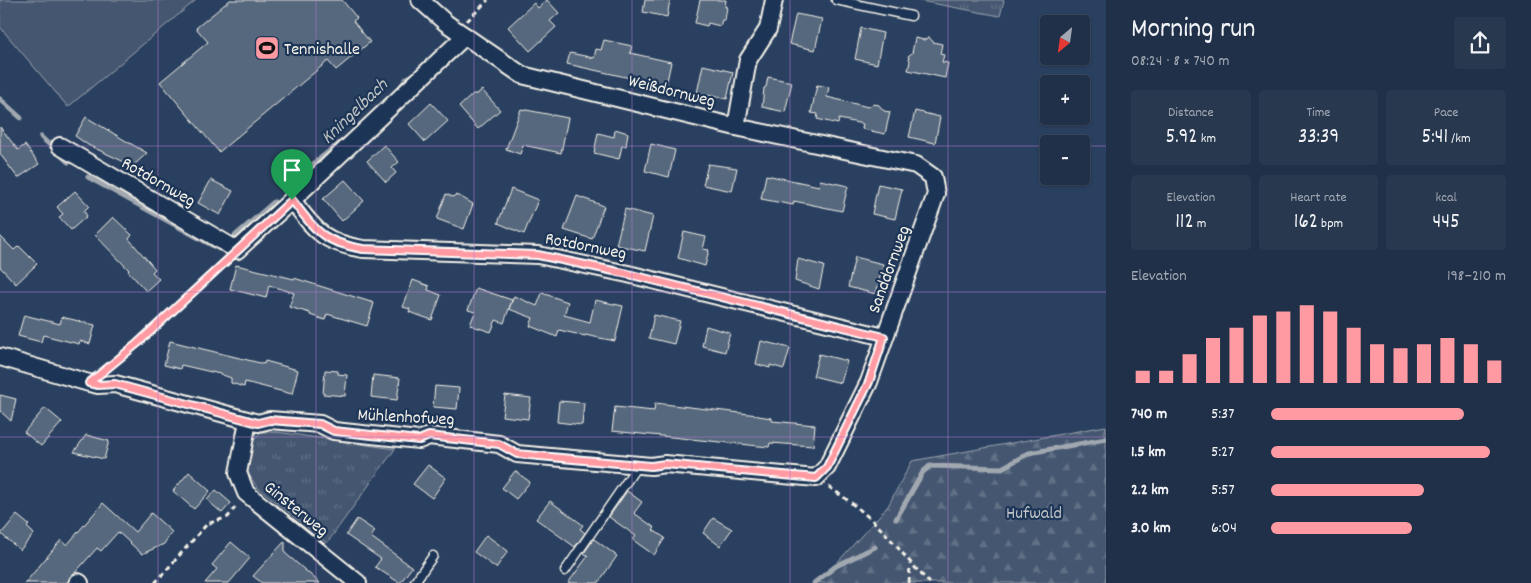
<!DOCTYPE html>
<meta charset="utf-8">
<style>
:root{--surface:#203048;--page:#28384f;--text:#f1f3f6;--muted:#a2a9b4;--line:#3d4b60;--accent:#ff9aa2}
body{margin:0;font-family:Dekko,sans-serif;background:var(--page);color:var(--text);height:100vh;display:flex;flex-direction:column;font-size:19px;white-space:nowrap}
*{box-sizing:border-box;margin:0}
p{font-size:16px;color:var(--muted)}
.icon{flex:none;width:28px;height:28px;fill:none;stroke:currentColor;stroke-width:2;stroke-linecap:round;stroke-linejoin:round}
.map{position:relative;flex:1;overflow:hidden}
.side{display:flex;flex-direction:column;background:var(--surface);width:425px}
.side>*{flex:none}
.needle{width:32px;rotate:209deg}
.buttons{position:absolute;left:1040px;top:15px;display:grid;gap:10px}
.buttons a{display:grid;place-items:center;width:50px;height:50px;border-radius:5px;background:var(--surface);box-shadow:0 1px 4px #0004,0 0 0 1px var(--line);font-size:25px}
.pin{position:absolute;display:grid;place-items:center;width:42px;height:42px;color:#fff;margin:-51px -21px;border-radius:50% 50% 50% 0;rotate:-45deg;box-shadow:0 0 5px #0007}
.pin .icon{rotate:45deg}
.round{display:grid;place-items:center;flex:none;width:52px;height:52px;border-radius:5px;background:var(--page)}
.summary{display:flex;align-items:center;justify-content:space-between;height:85px;padding:0 25px}
h1{font-size:28px;font-weight:600;line-height:38px}
.stats{display:grid;grid-template-columns:repeat(3,1fr);gap:8px;height:85px;padding:5px 25px}
.stats div{display:grid;align-content:center;border-radius:5px;background:var(--page);text-align:center}
.stats b{font-size:21px;font-weight:600}
.stats small{font-size:14px;font-weight:400}
.stats p{font-size:14px}
.chart{height:140px;padding:10px 25px}
.chart p{display:flex;justify-content:space-between}
.chart svg{width:100%;height:90px;margin-top:5px;stroke:var(--accent);stroke-width:6}
ul{padding:0 25px;list-style:none;font-size:16px}
li{display:grid;grid-template-columns:80px 60px 1fr;align-items:center;height:38px}
li i{height:12px;border-radius:6px;background:var(--accent)}
main{display:flex;flex:1;min-height:0}
.map>svg:first-child{display:block}
</style>
<main>
<div class="map">
<svg width="1106" height="583" viewBox="0 0 1106 583">
<defs>
<pattern id="grass-tufts" width="24" height="20" patternUnits="userSpaceOnUse" patternTransform="scale(1.25)"><rect width="24" height="20" fill="#445771"/><path d="M3 7l-1-3M5 7V3M7 7l1-3M15 17l-1-3M17 17v-4M19 17l1-3" fill="none" stroke="#607085"/></pattern>
<pattern id="forest-firs" width="22" height="20" patternUnits="userSpaceOnUse" patternTransform="scale(1.25)"><rect width="22" height="20" fill="#445771"/><path d="M5 1l3.5 6h-7zM16 11l3.5 6h-7z" fill="#607085"/></pattern>
</defs>
<rect width="100%" height="100%" fill="#2a4060"/>
<filter id="ink" filterUnits="userSpaceOnUse"><feTurbulence type="fractalNoise" baseFrequency=".02" numOctaves="2"/><feDisplacementMap in="SourceGraphic" scale="10" xChannelSelector="R" yChannelSelector="G"/><feConvolveMatrix kernelMatrix="1 2 1 2 8 2 1 2 1" color-interpolation-filters="sRGB"/></filter>
<g filter="url(#ink)">
<g fill="url(#grass-tufts)" stroke="#9ca4ac">
<path d="M 915,0 L 1004,0 L 1000,16 Z"/>
<path d="M 261,432 L 277,432 L 395,449 L 327,543 L 257,487 C 253,481 247,473 246,465 C 245,453 253,439 261,432 Z"/>
</g>
<path fill="url(#forest-firs)" stroke="#9ca4ac" d="M 1106,426 L 1106,583 L 819,583 L 888,506 L 912,461 Z"/>
<path fill="#445771" stroke="#9ca4ac" d="M 0,0 L 196,0 L 68,107 L 0,27 Z"/>
<g fill="none" stroke-linecap="round" stroke-linejoin="round">
<g stroke="#a1a8b0" stroke-width="5">
<path d="M 397,91 L 407,78 L 416,74"/>
<path d="M 0,99 L 21,118"/>
<path d="M 41,137 L 68,162"/>
<path d="M 88,177 L 219,249"/>
<path d="M 285,191 L 313,164 L 345,139"/>
<path d="M 235,236 L 274,202"/>
<path d="M 896,519 L 923,472 L 930,466 L 1002,468 L 1029,453 L 1106,439"/>
<path d="M 814,583 L 836,566 L 875,547"/>
</g>
</g>
<g fill="#56677d" stroke="#f4f1e8">
<path d="M 230,0 L 342,0 L 357,18 L 353,21 L 370,42 L 336,70 L 328,61 L 219,152 L 160,82 L 208,42 L 196,28 Z"/>
<path d="M 547,0 L 559,13 L 550,21 L 556,27 L 530,51 L 508,27 L 534,3 L 538,8 Z"/>
<path d="M 645,0 L 670,0 L 667,17 L 643,12 Z"/>
<path d="M 700,0 L 726,0 L 725,7 L 727,7 L 725,20 L 722,20 L 720,26 L 708,23 L 707,26 L 695,23 Z"/>
<path d="M 796,14 L 822,19 L 815,50 L 789,44 Z"/>
<path d="M 861,28 L 883,33 L 877,64 L 855,59 Z"/>
<path d="M 929,37 L 933,42 L 942,44 L 940,54 L 944,55 L 942,62 L 948,63 L 945,78 L 908,70 L 910,61 L 908,56 L 912,53 L 915,38 L 924,40 Z"/>
<path d="M 604,40 L 632,46 L 630,53 L 671,62 L 666,86 L 567,64 L 570,53 L 594,58 L 596,49 L 601,50 Z"/>
<path d="M 703,65 L 733,72 L 727,99 L 697,93 Z"/>
<path d="M 768,77 L 792,82 L 785,112 L 762,107 L 764,88 L 766,87 Z"/>
<path d="M 817,85 L 829,87 L 827,97 L 868,107 L 874,104 L 879,105 L 884,111 L 890,112 L 885,134 L 862,129 L 863,124 L 839,119 L 838,124 L 817,119 L 818,114 L 811,113 Z"/>
<path d="M 482,90 L 500,110 L 478,129 L 459,107 L 473,94 L 477,94 Z"/>
<path d="M 431,103 L 448,121 L 425,142 L 409,124 Z"/>
<path d="M 521,109 L 568,118 L 561,153 L 523,145 L 520,154 L 506,149 Z"/>
<path d="M 915,111 L 940,117 L 935,143 L 909,137 Z"/>
<path d="M 86,117 L 126,141 L 147,153 L 133,166 L 88,145 L 75,136 Z"/>
<path d="M 0,127 L 18,150 L 25,145 L 39,164 L 18,178 L 0,154 Z"/>
<path d="M 615,129 L 628,133 L 626,146 L 622,146 L 619,159 L 594,153 L 598,133 L 614,137 Z"/>
<path d="M 651,144 L 675,150 L 669,177 L 645,171 Z"/>
<path d="M 384,145 L 399,162 L 392,168 L 396,173 L 386,182 L 367,161 Z"/>
<path d="M 708,164 L 737,168 L 732,191 L 703,185 Z"/>
<path d="M 766,175 L 819,186 L 820,180 L 848,186 L 842,211 L 794,201 L 793,205 L 761,199 Z"/>
<path d="M 211,180 L 233,191 L 220,215 L 198,203 Z"/>
<path d="M 345,180 L 364,201 L 342,221 L 323,199 Z"/>
<path d="M 878,184 L 902,189 L 895,219 L 872,214 Z"/>
<path d="M 511,189 L 538,200 L 524,234 L 498,223 Z"/>
<path d="M 75,191 L 89,206 L 84,211 L 87,216 L 71,230 L 59,217 L 63,214 L 57,207 Z"/>
<path d="M 446,194 L 453,197 L 455,195 L 461,197 L 473,204 L 464,229 L 437,219 Z"/>
<path d="M 577,196 L 604,206 L 592,239 L 564,230 Z"/>
<path d="M 625,209 L 653,216 L 645,251 L 616,245 Z"/>
<path d="M 113,217 L 132,235 L 129,239 L 155,269 L 152,272 L 159,279 L 146,291 L 128,271 L 129,270 L 95,235 Z"/>
<path d="M 684,232 L 706,237 L 703,249 L 709,250 L 705,266 L 678,258 Z"/>
<path d="M 0,236 L 14,250 L 19,246 L 37,264 L 16,284 L 0,267 Z"/>
<path d="M 855,257 L 883,264 L 876,294 L 848,287 Z"/>
<path d="M 798,259 L 824,266 L 819,289 L 795,281 Z"/>
<path d="M 236,265 L 294,279 L 294,278 L 374,303 L 367,326 L 327,314 L 325,320 L 310,315 L 310,313 L 289,307 L 294,293 L 269,285 L 266,298 L 230,289 Z"/>
<path d="M 413,280 L 429,286 L 428,290 L 441,295 L 432,320 L 409,312 L 410,309 L 403,307 Z"/>
<path d="M 476,288 L 512,300 L 504,323 L 496,320 L 491,332 L 470,325 L 475,312 L 468,310 Z"/>
<path d="M 542,293 L 568,302 L 564,315 L 590,322 L 595,300 L 623,306 L 615,341 L 585,335 L 585,336 L 559,330 L 557,337 L 530,326 L 533,318 L 509,309 L 514,296 L 537,306 Z"/>
<path d="M 24,315 L 60,324 L 62,317 L 95,325 L 90,344 L 80,341 L 79,344 L 43,335 L 41,342 L 18,336 Z"/>
<path d="M 654,315 L 680,321 L 674,344 L 649,338 Z"/>
<path d="M 706,326 L 730,333 L 725,352 L 702,346 Z"/>
<path d="M 170,341 L 264,364 L 265,361 L 298,370 L 292,394 L 245,382 L 244,387 L 231,383 L 231,378 L 220,374 L 181,365 L 180,369 L 164,365 Z"/>
<path d="M 761,341 L 790,348 L 784,369 L 770,365 L 770,368 L 756,364 Z"/>
<path d="M 819,354 L 847,361 L 841,383 L 813,376 Z"/>
<path d="M 325,370 L 338,371 L 338,374 L 347,375 L 345,396 L 323,394 Z"/>
<path d="M 373,375 L 400,378 L 397,400 L 371,397 Z"/>
<path d="M 435,386 L 459,388 L 457,409 L 433,407 Z"/>
<path d="M 0,395 L 16,399 L 11,421 L 0,411 Z"/>
<path d="M 505,395 L 531,398 L 528,419 L 502,416 Z"/>
<path d="M 559,401 L 584,403 L 582,425 L 557,422 Z"/>
<path d="M 655,403 L 758,415 L 758,416 L 772,418 L 772,421 L 815,425 L 813,446 L 770,443 L 769,447 L 612,431 L 615,407 L 654,411 Z"/>
<path d="M 45,408 L 62,422 L 41,446 L 24,432 Z"/>
<path d="M 86,435 L 109,441 L 104,459 L 74,452 Z"/>
<path d="M 428,465 L 446,478 L 432,498 L 413,484 Z"/>
<path d="M 515,471 L 530,482 L 516,499 L 502,488 Z"/>
<path d="M 189,472 L 210,491 L 194,509 L 173,491 Z"/>
<path d="M 216,490 L 231,503 L 222,513 L 207,500 Z"/>
<path d="M 627,491 L 642,502 L 634,513 L 655,528 L 653,530 L 665,538 L 654,555 L 633,540 L 636,536 L 609,517 Z"/>
<path d="M 550,501 L 583,525 L 580,529 L 585,533 L 575,547 L 536,519 Z"/>
<path d="M 103,503 L 135,532 L 151,513 L 172,532 L 164,544 L 142,554 L 118,532 L 101,551 L 97,548 L 66,583 L 25,583 L 61,540 L 67,545 Z"/>
<path d="M 17,515 L 29,525 L 27,527 L 34,534 L 20,550 L 1,534 Z"/>
<path d="M 713,518 L 732,529 L 720,546 L 703,533 Z"/>
<path d="M 357,519 L 375,531 L 371,537 L 412,567 L 400,583 L 375,567 L 381,559 L 346,535 Z"/>
<path d="M 486,535 L 508,551 L 496,568 L 474,552 Z"/>
<path d="M 594,539 L 617,556 L 598,583 L 568,583 L 588,556 L 584,553 Z"/>
<path d="M 285,541 L 285,553 L 320,583 L 262,583 L 253,576 Z"/>
<path d="M 231,542 L 250,558 L 229,583 L 205,583 L 217,569 L 212,565 Z"/>
</g>
<g fill="none" stroke-linecap="round" stroke-linejoin="round">
<defs>
<g id="service">
<path d="M 836,0 L 911,16"/>
<path d="M 565,571 L 638,465"/>
<path d="M 414,583 L 433,556"/>
</g>
<g id="minor">
<path d="M 736,127 L 748,60 L 768,29 L 774,0"/>
<path d="M 60,146 L 237,250 L 292,200 L 465,36"/>
<path d="M 292,200 C 316,231 322,242 363,249 L 538,255 L 628,274 L 884,337"/>
<path d="M 0,357 L 89,383 L 98,385 L 115,384 L 258,423 L 270,420 L 320,424 L 334,431 L 419,440 L 429,436 L 499,444 L 517,454 L 651,466 L 665,464 L 816,478 L 827,467 L 869,382 L 936,194 L 933,177 L 916,165 L 736,127 L 522,75 L 446,23 L 420,0"/>
<path d="M 248,421 L 238,473 L 246,493 L 358,583"/>
<path d="M 78,582 L 80,583"/>
</g>
</defs>
<use href="#service" stroke="#f4f1e8" stroke-width="11"/>
<use href="#minor" stroke="#f4f1e8" stroke-width="20"/>
<g stroke="#f4f1e8" stroke-width="3" stroke-dasharray="5 4" stroke-linecap="butt">
<path d="M 467,21 L 488,0"/>
<path d="M 106,368 L 138,343 L 226,260"/>
<path d="M 829,487 C 848,500 868,515 883,531 C 899,548 913,567 930,583"/>
<path d="M 155,583 L 207,524 L 228,517 L 237,505"/>
<path d="M 909,583 L 910,564"/>
</g>
<use href="#service" stroke="#1d3557" stroke-width="8"/>
<use href="#minor" stroke="#1d3557" stroke-width="16"/>
</g>
</g>
<g fill="none" stroke-linecap="round" stroke-linejoin="round" filter="url(#ink)">
<defs>
<path id="route" d="M 292,200 C 316,231 322,242 363,249 L 538,255 L 628,274 L 884,337 L 869,382 L 827,467 L 816,478 L 665,464 L 651,466 L 517,454 L 499,444 L 429,436 L 419,440 L 334,431 L 320,424 L 270,420 L 258,423 L 115,384 L 98,385 L 89,383 L 138,343 Z"/>
</defs>
<use href="#route" stroke="#fff" stroke-width="10"/>
<use href="#route" stroke="#ff9aa2" stroke-width="6"/>
</g>
<path fill="none" stroke="#ab7bcf" stroke-width="1" stroke-opacity="0.55" d="M 158,0 L 158,583M 316,0 L 316,583M 474,0 L 474,583M 632,0 L 632,583M 790,0 L 790,583M 948,0 L 948,583M 0,146 L 1049,146M 1081,146 L 1106,146M 0,292 L 1106,292M 0,437 L 1106,437"/>
<defs>
<symbol id="stadium-square" viewBox="-11 -11 22 22"><rect x="-9" y="-9" width="18" height="18" rx="4" fill="#ff9aa2" stroke="#1d3557"/><path d="M0-5a6.5 5 0 1 0 0 10a6.5 5 0 1 0 0-10ZM-3.5-1.8h7v3.6h-7Z" fill="#111"/></symbol>
</defs>
<g fill-rule="evenodd">
<use href="#stadium-square" x="253" y="34" width="28" height="28"/>
</g>
<g text-anchor="middle" stroke-width="4.5" stroke-linejoin="round" paint-order="stroke">
<g font-size="18" fill="#f4f1e8" stroke="#1d3557" text-anchor="start">
<text x="284" y="54">Tennishalle</text>
</g>
<g font-size="18" fill="#f4f1e8" stroke="#1d3557">
<text transform="translate(672 90) rotate(14)" y="6">Weißdornweg</text>
<text transform="translate(159 181) rotate(30)" y="6">Rotdornweg</text>
<text transform="translate(586 245) rotate(11)" y="6">Rotdornweg</text>
<text transform="translate(888 269) rotate(-70)" y="6">Sanddornweg</text>
<text transform="translate(406 416) rotate(3)" y="6">Mühlenhofweg</text>
<text transform="translate(297 508) rotate(39)" y="6">Ginsterweg</text>
</g>
<g font-size="18" fill="#bfc3c4" stroke="#1d3557">
<text x="1034" y="518">Hufwald</text>
</g>
<g font-size="19" font-style="italic" fill="#bdc1c2" stroke="#1d3557">
<text transform="translate(353 110) rotate(-44)" y="7">Kningelbach</text>
</g>
</g>
</svg>
<div class="buttons">
<a><svg class="needle" viewBox="-14 -14 28 28"><path d="M0-13l5 13h-10z" fill="#e53935"/><path d="M0 13l5-13h-10z" fill="#a2a9b4"/></svg></a>
<a>+</a>
<a>−</a>
</div>
<div class="pin" style="left:292px;top:200px;background:#1e9e55"><svg class="icon" aria-label="arrive" viewBox="0 0 24 24"><path d="M6 21V4h12l-3 4 3 4H6"/></svg></div>
</div>
<section class="side">
<div class="summary"><div><h1>Morning run</h1><p>08:24 · 8 × 740 m</p></div><a class="round"><svg class="icon" aria-label="share" viewBox="0 0 24 24"><path d="M12 15V3M7 8l5-5 5 5M5 13v7h14v-7"/></svg></a></div>
<div class="stats">
<div><p>Distance</p><b>5.92<small> km</small></b></div>
<div><p>Time</p><b>33:39</b></div>
<div><p>Pace</p><b>5:41<small> /km</small></b></div>
</div>
<div class="stats">
<div><p>Elevation</p><b>112<small> m</small></b></div>
<div><p>Heart rate</p><b>162<small> bpm</small></b></div>
<div><p>kcal</p><b>445</b></div>
</div>
<div class="chart"><p><span>Elevation</span>198–210 m</p>
<svg viewBox="0 0 160 44" preserveAspectRatio="none"><path d="M5 44V38M15 44V38M25 44V30M35 44V22M45 44V17M55 44V11M65 44V9M75 44V6M85 44V9M95 44V17M105 44V25M115 44V27M125 44V25M135 44V22M145 44V25M155 44V33"/></svg>
</div>
<ul>
<li><b>740 m</b>5:37<i style="width:82%"></i></li>
<li><b>1.5 km</b>5:27<i style="width:93%"></i></li>
<li><b>2.2 km</b>5:57<i style="width:65%"></i></li>
<li><b>3.0 km</b>6:04<i style="width:60%"></i></li>
</ul>
</section>
</main>
